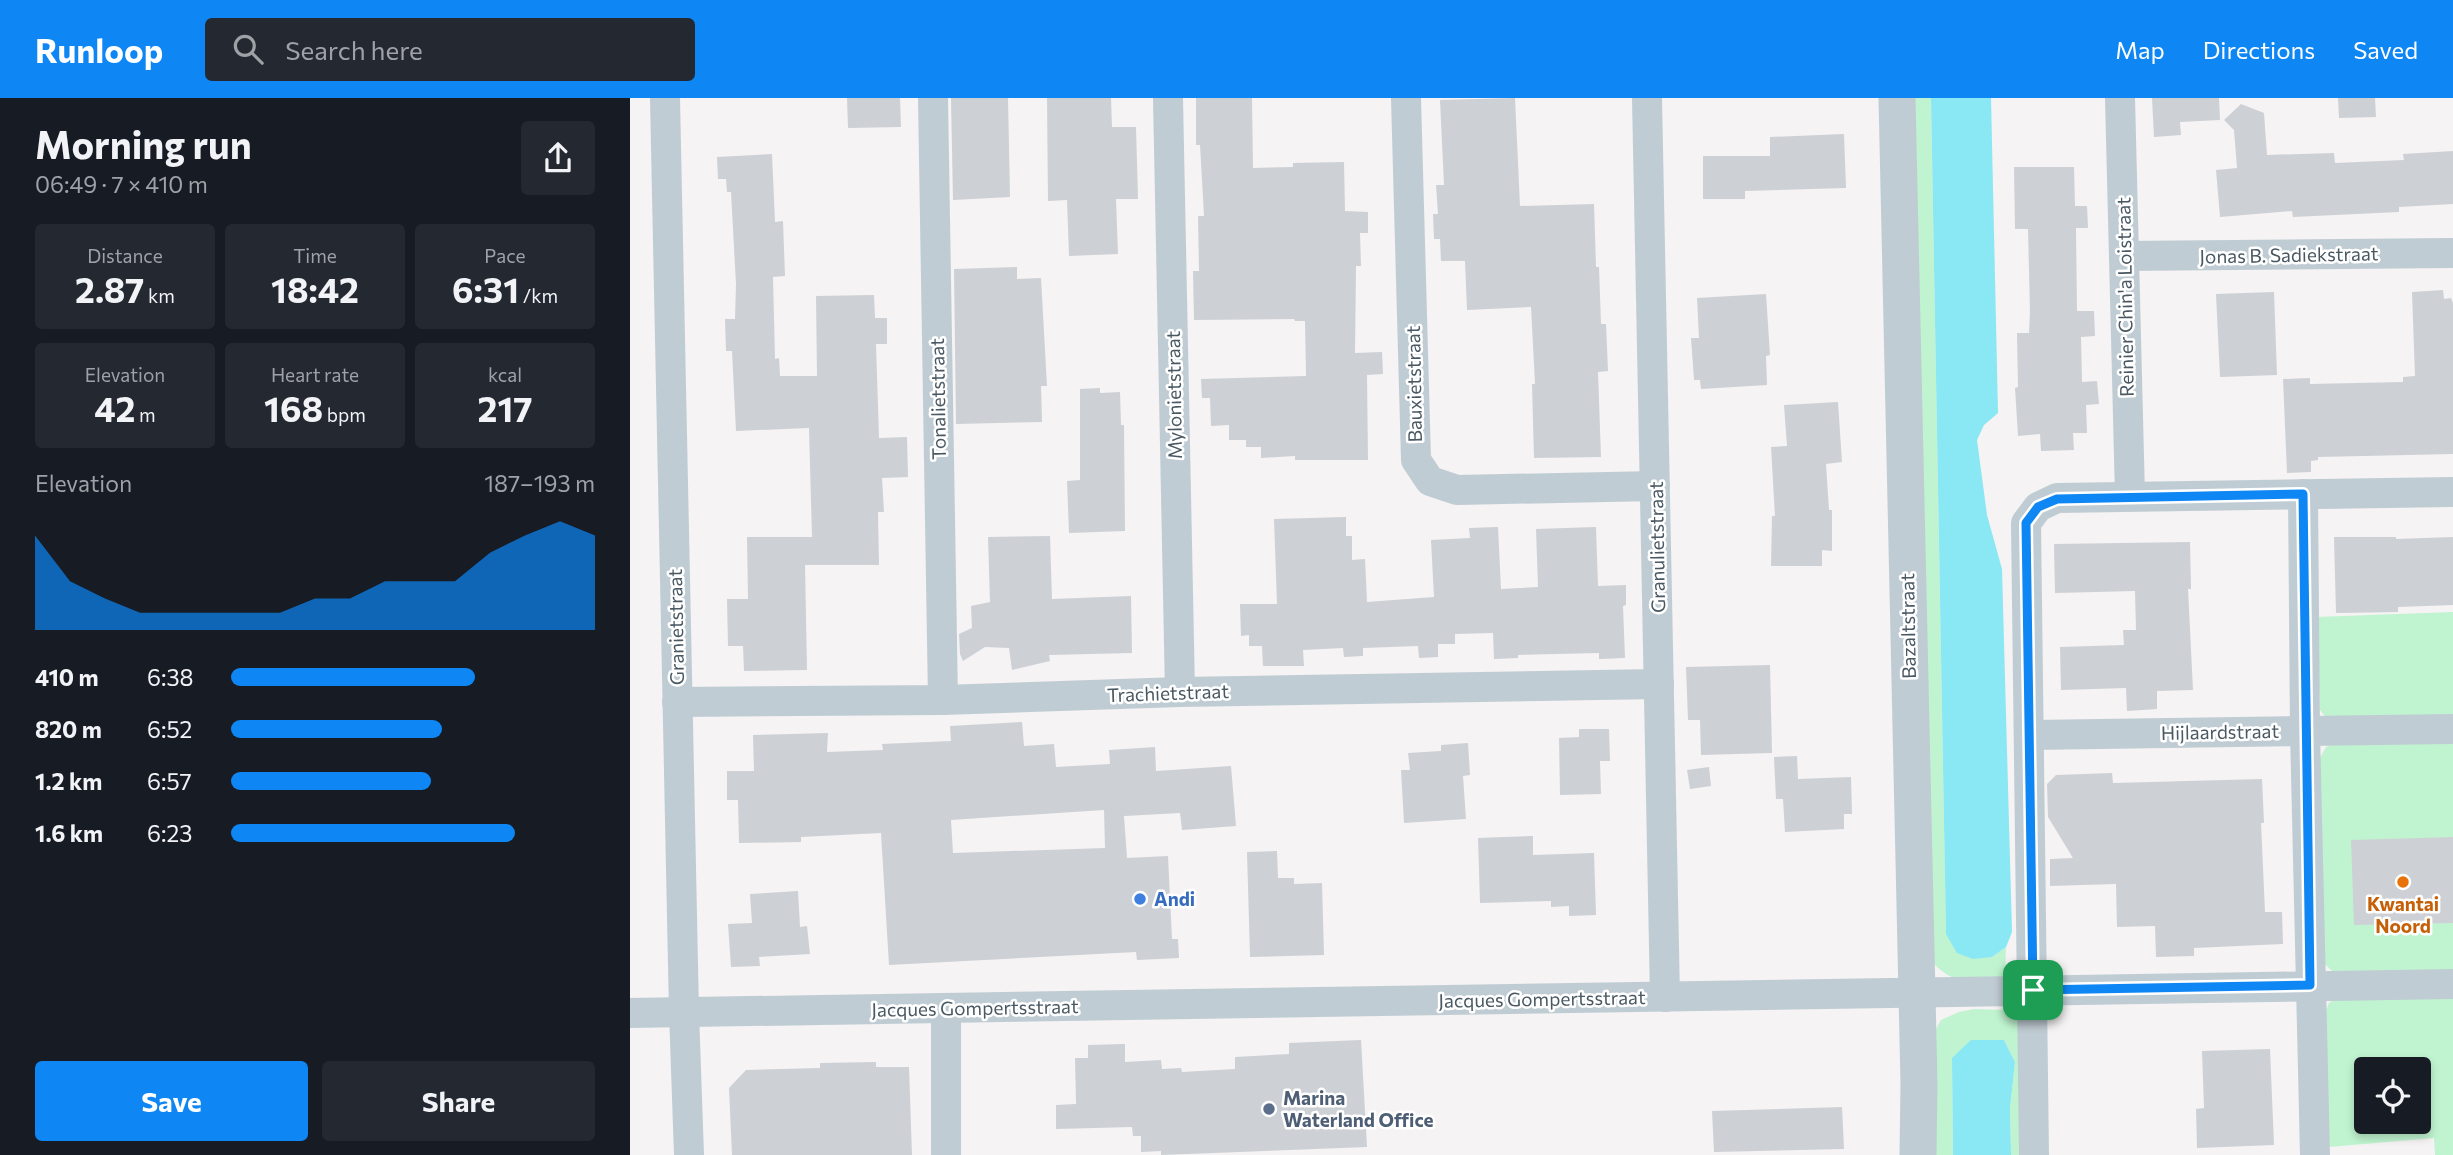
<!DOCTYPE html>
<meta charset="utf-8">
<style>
:root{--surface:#171b24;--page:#242831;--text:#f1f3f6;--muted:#9ea1a6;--accent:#0e87f4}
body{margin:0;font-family:Commissioner,sans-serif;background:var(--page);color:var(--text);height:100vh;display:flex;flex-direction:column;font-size:26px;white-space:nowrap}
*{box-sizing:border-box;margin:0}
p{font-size:23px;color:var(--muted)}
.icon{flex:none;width:38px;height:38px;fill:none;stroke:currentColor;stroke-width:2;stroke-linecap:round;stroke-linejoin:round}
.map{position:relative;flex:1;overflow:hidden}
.details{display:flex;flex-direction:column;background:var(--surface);width:630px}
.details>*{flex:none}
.controls{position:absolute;left:1724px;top:959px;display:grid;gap:14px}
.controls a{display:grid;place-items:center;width:77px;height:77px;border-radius:7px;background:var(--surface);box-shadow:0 4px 10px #0003;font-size:35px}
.pin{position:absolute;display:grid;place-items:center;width:60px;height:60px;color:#fff;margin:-30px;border-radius:14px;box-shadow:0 4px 10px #0006}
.round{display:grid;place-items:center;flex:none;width:74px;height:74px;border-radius:7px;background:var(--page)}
.summary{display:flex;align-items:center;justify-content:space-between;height:119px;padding:0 35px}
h1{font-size:38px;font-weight:700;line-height:52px}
.metrics{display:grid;grid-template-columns:repeat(3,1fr);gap:10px;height:119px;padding:7px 35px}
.metrics div{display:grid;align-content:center;border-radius:7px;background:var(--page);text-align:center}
.metrics b{font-size:35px;font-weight:700}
.metrics small{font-size:19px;font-weight:400}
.metrics p{font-size:19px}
.chart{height:196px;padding:14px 35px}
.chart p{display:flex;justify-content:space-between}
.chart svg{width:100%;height:126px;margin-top:7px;fill:var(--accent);opacity:.7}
.action{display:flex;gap:14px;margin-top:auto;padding:14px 35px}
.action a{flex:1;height:80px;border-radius:7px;background:var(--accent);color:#fff;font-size:28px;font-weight:700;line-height:80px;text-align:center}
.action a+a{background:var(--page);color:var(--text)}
ul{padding:0 35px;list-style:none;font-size:23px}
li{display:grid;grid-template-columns:112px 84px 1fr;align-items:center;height:52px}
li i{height:18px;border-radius:9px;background:var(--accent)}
header{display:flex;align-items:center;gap:42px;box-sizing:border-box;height:98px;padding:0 35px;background:var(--accent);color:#fff}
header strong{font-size:33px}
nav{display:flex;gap:38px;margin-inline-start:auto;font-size:24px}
.search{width:490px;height:63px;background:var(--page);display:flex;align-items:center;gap:18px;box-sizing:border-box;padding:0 24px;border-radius:7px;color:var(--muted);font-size:26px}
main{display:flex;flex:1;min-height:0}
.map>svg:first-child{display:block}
</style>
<header>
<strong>Runloop</strong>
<div class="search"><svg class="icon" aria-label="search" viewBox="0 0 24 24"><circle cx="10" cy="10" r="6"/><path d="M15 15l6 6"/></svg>Search here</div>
<nav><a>Map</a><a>Directions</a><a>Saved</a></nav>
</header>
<main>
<section class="details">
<div class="summary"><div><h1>Morning run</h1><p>06:49 · 7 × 410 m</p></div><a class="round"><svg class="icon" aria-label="share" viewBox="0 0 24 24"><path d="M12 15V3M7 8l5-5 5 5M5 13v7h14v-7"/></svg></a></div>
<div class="metrics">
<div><p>Distance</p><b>2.87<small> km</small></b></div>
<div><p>Time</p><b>18:42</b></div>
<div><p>Pace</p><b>6:31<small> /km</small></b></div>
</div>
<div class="metrics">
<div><p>Elevation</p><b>42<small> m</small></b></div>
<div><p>Heart rate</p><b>168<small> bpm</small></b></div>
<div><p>kcal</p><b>217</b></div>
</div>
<div class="chart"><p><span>Elevation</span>187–193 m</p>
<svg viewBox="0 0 160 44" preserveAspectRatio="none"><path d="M0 44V11L10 27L20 33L30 38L40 38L50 38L60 38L70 38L80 33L90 33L100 27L110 27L120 27L130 17L140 11L150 6L160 11V44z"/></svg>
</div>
<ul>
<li><b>410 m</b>6:38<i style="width:67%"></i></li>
<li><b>820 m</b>6:52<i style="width:58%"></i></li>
<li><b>1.2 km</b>6:57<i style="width:55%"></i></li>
<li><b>1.6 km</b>6:23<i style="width:78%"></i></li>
</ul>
<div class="action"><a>Save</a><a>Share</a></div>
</section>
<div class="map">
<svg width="1823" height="1057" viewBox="0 0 1823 1057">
<rect width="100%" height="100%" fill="#f5f3f3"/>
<g fill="#c0f4d0" fill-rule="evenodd">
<path d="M 1280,0 L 1301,0 L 1316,836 L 1362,859 L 1376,849 L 1375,880 C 1345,883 1328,890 1304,866 Z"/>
<path d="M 1823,514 L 1823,623 L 1698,622 L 1690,612 L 1686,519 Z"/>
<path d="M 1823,642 L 1823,876 L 1703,874 L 1692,863 L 1689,662 L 1696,649 L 1712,643 Z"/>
<path d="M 1823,900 L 1823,1057 L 1805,1057 L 1804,1040 L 1699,1049 L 1695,915 L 1699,905 L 1706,901 ZM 1736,971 L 1788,971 L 1788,1024 L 1736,1024 Z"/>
<path d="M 1344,911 L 1375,912 L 1388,920 L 1396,1057 L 1381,1057 L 1380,1010 L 1385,964 L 1374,942 L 1342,942 L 1322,960 L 1323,1057 L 1302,1057 L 1301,940 L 1311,922 L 1329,914 Z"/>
</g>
<g fill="#8ae7f4">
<path d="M 1301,0 L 1361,0 L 1368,315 L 1354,327 L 1347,342 L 1357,417 L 1372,471 L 1382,834 L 1376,849 L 1362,859 L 1343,861 L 1327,855 L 1316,836 Z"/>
<path d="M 1341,942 L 1374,942 L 1385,964 L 1380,1010 L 1381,1057 L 1323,1057 L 1322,960 Z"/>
</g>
<g fill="#cdd0d5" fill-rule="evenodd">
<path d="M 217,0 L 270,0 L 271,29 L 218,30 Z"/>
<path d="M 321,0 L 378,0 L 380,99 L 323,102 Z"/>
<path d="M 417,0 L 481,0 L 482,29 L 506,29 L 508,101 L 486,101 L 488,156 L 439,158 L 437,102 L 418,103 Z"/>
<path d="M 566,0 L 622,0 L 623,70 L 663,69 L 663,65 L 714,64 L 715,113 L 738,114 L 738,135 L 730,135 L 731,168 L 726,168 L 725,255 L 752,254 L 753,276 L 737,277 L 738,362 L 665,362 L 665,358 L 631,360 L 631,349 L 616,349 L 616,342 L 599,342 L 599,327 L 581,328 L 580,300 L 572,300 L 571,281 L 676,278 L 675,223 L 665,223 L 664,221 L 564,222 L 563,173 L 569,173 L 568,118 L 574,118 L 570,47 L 566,47 Z"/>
<path d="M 885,0 L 890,108 L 964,106 L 966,169 L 969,169 L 971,226 L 976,226 L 978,273 L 968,274 L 971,359 L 904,360 L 902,286 L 905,286 L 901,209 L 837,212 L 835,163 L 811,163 L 810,141 L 804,141 L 803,116 L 808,116 L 806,87 L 814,87 L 810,2 Z"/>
<path d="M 1522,0 L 1589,0 L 1590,22 L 1550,24 L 1551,37 L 1524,39 Z"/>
<path d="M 1708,0 L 1745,0 L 1746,19 L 1709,20 Z"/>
<path d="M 1611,6 L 1634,15 L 1637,57 L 1704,55 L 1705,65 L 1774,62 L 1773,56 L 1823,53 L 1823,106 L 1769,109 L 1769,114 L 1663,119 L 1662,113 L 1590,119 L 1586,72 L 1607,70 L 1604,32 L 1594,22 Z"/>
<path d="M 1214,36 L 1216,90 L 1115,93 L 1115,101 L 1073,101 L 1073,58 L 1140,58 L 1140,39 Z"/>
<path d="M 142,56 L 145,124 L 153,123 L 155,178 L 143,179 L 145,261 L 149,260 L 150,278 L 187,278 L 186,198 L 244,197 L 245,220 L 257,220 L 257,246 L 246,246 L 249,340 L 277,339 L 278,379 L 252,380 L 254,414 L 248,414 L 249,467 L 175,467 L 177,572 L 114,573 L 113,548 L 98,548 L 97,501 L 118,501 L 117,439 L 182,439 L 179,330 L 106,333 L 102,253 L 96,253 L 95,221 L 105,221 L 106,186 L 101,94 L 97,94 L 96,81 L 88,81 L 87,59 Z"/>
<path d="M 1384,69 L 1444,69 L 1445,108 L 1457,108 L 1458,130 L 1446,130 L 1447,213 L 1464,213 L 1465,238 L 1451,239 L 1452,284 L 1467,283 L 1469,306 L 1456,307 L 1457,335 L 1443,335 L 1444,352 L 1411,353 L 1410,336 L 1388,338 L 1385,290 L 1388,289 L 1387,235 L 1399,235 L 1400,214 L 1398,131 L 1385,131 Z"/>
<path d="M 387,169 L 387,181 L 411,180 L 417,288 L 411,288 L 412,324 L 326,326 L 324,171 Z"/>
<path d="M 1813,192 L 1814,201 L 1821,200 L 1823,205 L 1823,356 L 1688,359 L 1688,362 L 1681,363 L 1681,374 L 1657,375 L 1653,281 L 1680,280 L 1680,286 L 1773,284 L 1773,279 L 1785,278 L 1782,194 Z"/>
<path d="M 1644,194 L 1647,277 L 1590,279 L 1586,196 Z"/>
<path d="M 1136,196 L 1140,257 L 1136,258 L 1137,287 L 1071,291 L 1070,282 L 1064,282 L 1061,240 L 1069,240 L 1067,200 Z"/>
<path d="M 470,290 L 470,295 L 490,294 L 491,327 L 494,327 L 495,433 L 439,435 L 437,383 L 450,382 L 450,291 Z"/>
<path d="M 1208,304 L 1212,364 L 1196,366 L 1199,412 L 1202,412 L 1202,453 L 1192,452 L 1192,468 L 1141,468 L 1142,418 L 1145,418 L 1141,349 L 1157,348 L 1154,307 Z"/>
<path d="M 716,419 L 716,438 L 722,438 L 722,462 L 735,461 L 737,504 L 804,499 L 801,442 L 840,440 L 839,430 L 868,429 L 871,491 L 908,489 L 906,431 L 966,429 L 968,488 L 996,487 L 996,507 L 993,508 L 995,560 L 969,561 L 969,555 L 888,557 L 888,560 L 864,561 L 863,535 L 825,536 L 825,546 L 808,546 L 808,559 L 789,560 L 788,548 L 733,550 L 733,558 L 714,559 L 713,550 L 673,552 L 674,568 L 633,568 L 632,548 L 619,548 L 619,537 L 611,538 L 610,506 L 647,506 L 644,421 Z"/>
<path d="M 420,438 L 422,501 L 501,498 L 502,555 L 419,557 L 420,563 L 382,572 L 379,550 L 355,549 L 333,563 L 330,556 L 329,536 L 342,530 L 341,508 L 360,504 L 358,439 Z"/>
<path d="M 1704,439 L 1766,439 L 1766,441 L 1823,439 L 1823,507 L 1768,509 L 1768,514 L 1706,515 Z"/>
<path d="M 1560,444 L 1561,491 L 1558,491 L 1563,592 L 1527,593 L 1527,611 L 1497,613 L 1496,590 L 1431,592 L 1430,549 L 1494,547 L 1493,532 L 1506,532 L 1505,493 L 1425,495 L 1424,446 Z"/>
<path d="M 1140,567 L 1142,655 L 1071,657 L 1070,622 L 1058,622 L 1056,569 Z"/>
<path d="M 392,624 L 394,648 L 424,646 L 426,669 L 480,666 L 479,652 L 525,649 L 526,673 L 601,668 L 606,728 L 552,732 L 550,715 L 494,718 L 497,760 L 538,758 L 542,841 L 548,841 L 549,860 L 507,862 L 506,854 L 259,867 L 251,735 L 171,739 L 171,744 L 109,745 L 108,702 L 97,702 L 97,673 L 124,673 L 123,637 L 198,635 L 197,654 L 253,652 L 252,646 L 321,643 L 320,628 ZM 474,712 L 475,750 L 323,755 L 321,722 Z"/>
<path d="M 949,631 L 979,631 L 980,663 L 970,663 L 971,696 L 930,697 L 929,640 L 949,639 Z"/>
<path d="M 838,645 L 840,677 L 833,678 L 836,721 L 774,725 L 771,672 L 780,672 L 778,655 L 811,653 L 811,647 Z"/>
<path d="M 1167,658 L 1168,681 L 1221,679 L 1222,716 L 1214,716 L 1214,731 L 1155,734 L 1153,701 L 1146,701 L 1144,659 Z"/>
<path d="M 1079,669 L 1081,688 L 1060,691 L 1057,672 Z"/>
<path d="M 1482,675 L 1483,685 L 1632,681 L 1634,725 L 1631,725 L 1635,814 L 1652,814 L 1653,846 L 1564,850 L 1564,858 L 1526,859 L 1525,828 L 1487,829 L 1486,786 L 1420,788 L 1420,761 L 1443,760 L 1418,719 L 1417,686 L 1426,677 Z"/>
<path d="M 903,738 L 903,757 L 964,755 L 966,817 L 939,818 L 939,808 L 921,809 L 921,803 L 850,805 L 848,740 Z"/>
<path d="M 1823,739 L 1823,825 L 1724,827 L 1721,742 Z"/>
<path d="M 647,753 L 648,780 L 664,780 L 664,786 L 692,785 L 694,857 L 620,859 L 617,754 Z"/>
<path d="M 168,793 L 170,829 L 177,828 L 180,856 L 129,859 L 130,868 L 101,869 L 98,826 L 122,825 L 120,796 Z"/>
<path d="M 731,942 L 737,1049 L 531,1057 L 531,1053 L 511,1054 L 511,1038 L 503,1038 L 502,1029 L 426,1031 L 426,1007 L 446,1006 L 445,960 L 458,960 L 458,947 L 495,946 L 495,964 L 531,962 L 532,971 L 551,970 L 552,974 L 605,971 L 605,959 L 659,956 L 659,945 Z"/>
<path d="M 1640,951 L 1644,1047 L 1567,1050 L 1566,1011 L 1574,1010 L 1572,953 Z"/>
<path d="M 246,964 L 246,969 L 279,969 L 282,1057 L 102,1057 L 99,990 L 116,972 L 190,970 L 190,965 Z"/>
<path d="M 1212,1009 L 1214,1051 L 1084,1054 L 1082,1013 Z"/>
</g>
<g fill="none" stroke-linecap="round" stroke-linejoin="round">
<g stroke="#c0ccd3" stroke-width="30">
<path d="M 35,0 L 54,914 L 59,1057"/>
<path d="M 303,0 L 313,602"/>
<path d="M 538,0 L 550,594"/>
<path d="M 776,0 L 786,362 L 800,383 L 827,392 L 1025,388"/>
<path d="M 1017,0 L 1035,899"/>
<path d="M 1490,0 L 1500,398"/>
<path d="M 1494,158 L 1823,155"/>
<path d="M 1673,396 L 1675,633 L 1685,1057"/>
<path d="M 47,604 L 313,602 L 550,594 L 1029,586"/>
<path d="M 1400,637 L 1823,631"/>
<path d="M 0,915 L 1823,886"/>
<path d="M 316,1057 L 316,910"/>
<path d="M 1404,1057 L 1396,425 L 1408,409 L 1427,400 L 1823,394"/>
</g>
<path stroke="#c0ccd3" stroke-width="37" d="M 1267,0 L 1289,986 L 1288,1057"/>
</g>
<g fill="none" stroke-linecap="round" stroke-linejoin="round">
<defs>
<path id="route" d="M 1673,396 L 1680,887 L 1403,892 L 1396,425 L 1408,409 L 1427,401 Z"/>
</defs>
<use href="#route" stroke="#fff" stroke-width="14"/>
<use href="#route" stroke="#0e87f4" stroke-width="9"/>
</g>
<circle fill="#e8710a" stroke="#fff" stroke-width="2.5" cx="1773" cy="784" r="7"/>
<circle fill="#3f7fe0" stroke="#fff" stroke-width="2.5" cx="510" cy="801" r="7"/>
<circle fill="#5c6f8a" stroke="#fff" stroke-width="2.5" cx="639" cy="1011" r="7"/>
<g text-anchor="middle" stroke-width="5" stroke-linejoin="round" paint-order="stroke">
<g font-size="19" fill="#495862" stroke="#fff">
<text transform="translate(1659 157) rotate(-1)" y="7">Jonas B. Sadiekstraat</text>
<text transform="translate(1495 199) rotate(-91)" y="7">Reinier Chin'a Loistraat</text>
<text transform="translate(784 286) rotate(-91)" y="7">Bauxietstraat</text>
<text transform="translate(544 297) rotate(-91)" y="7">Mylonietstraat</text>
<text transform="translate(308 301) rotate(-91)" y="7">Tonalietstraat</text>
<text transform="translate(1027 449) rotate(-91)" y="7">Granulietstraat</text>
<text transform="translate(1278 528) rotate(-91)" y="7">Bazaltstraat</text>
<text transform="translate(46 529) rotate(-91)" y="7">Granietstraat</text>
<text transform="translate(538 595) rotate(-2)" y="7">Trachietstraat</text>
<text transform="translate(1590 634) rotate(-1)" y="7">Hijlaardstraat</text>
<text transform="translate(912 901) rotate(-1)" y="7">Jacques Gompertsstraat</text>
<text transform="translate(345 910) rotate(-1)" y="7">Jacques Gompertsstraat</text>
</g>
<g font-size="19" font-weight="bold" fill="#366cbe" stroke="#fff" text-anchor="start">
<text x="524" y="808">Andi</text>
</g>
<g font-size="19" font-weight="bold" fill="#c56008" stroke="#fff">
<text x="1773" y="813">Kwantai<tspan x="1773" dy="22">Noord</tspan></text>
</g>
<g font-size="19" font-weight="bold" fill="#4e5e75" stroke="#fff" text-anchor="start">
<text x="653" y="1007">Marina<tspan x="653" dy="22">Waterland Office</tspan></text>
</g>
</g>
</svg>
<div class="controls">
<a><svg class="icon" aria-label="locate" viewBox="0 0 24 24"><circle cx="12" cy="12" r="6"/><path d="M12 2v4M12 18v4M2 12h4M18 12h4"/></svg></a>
</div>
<div class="pin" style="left:1403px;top:892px;background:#1e9e55"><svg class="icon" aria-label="arrive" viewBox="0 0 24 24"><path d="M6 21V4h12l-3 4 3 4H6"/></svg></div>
</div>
</main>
